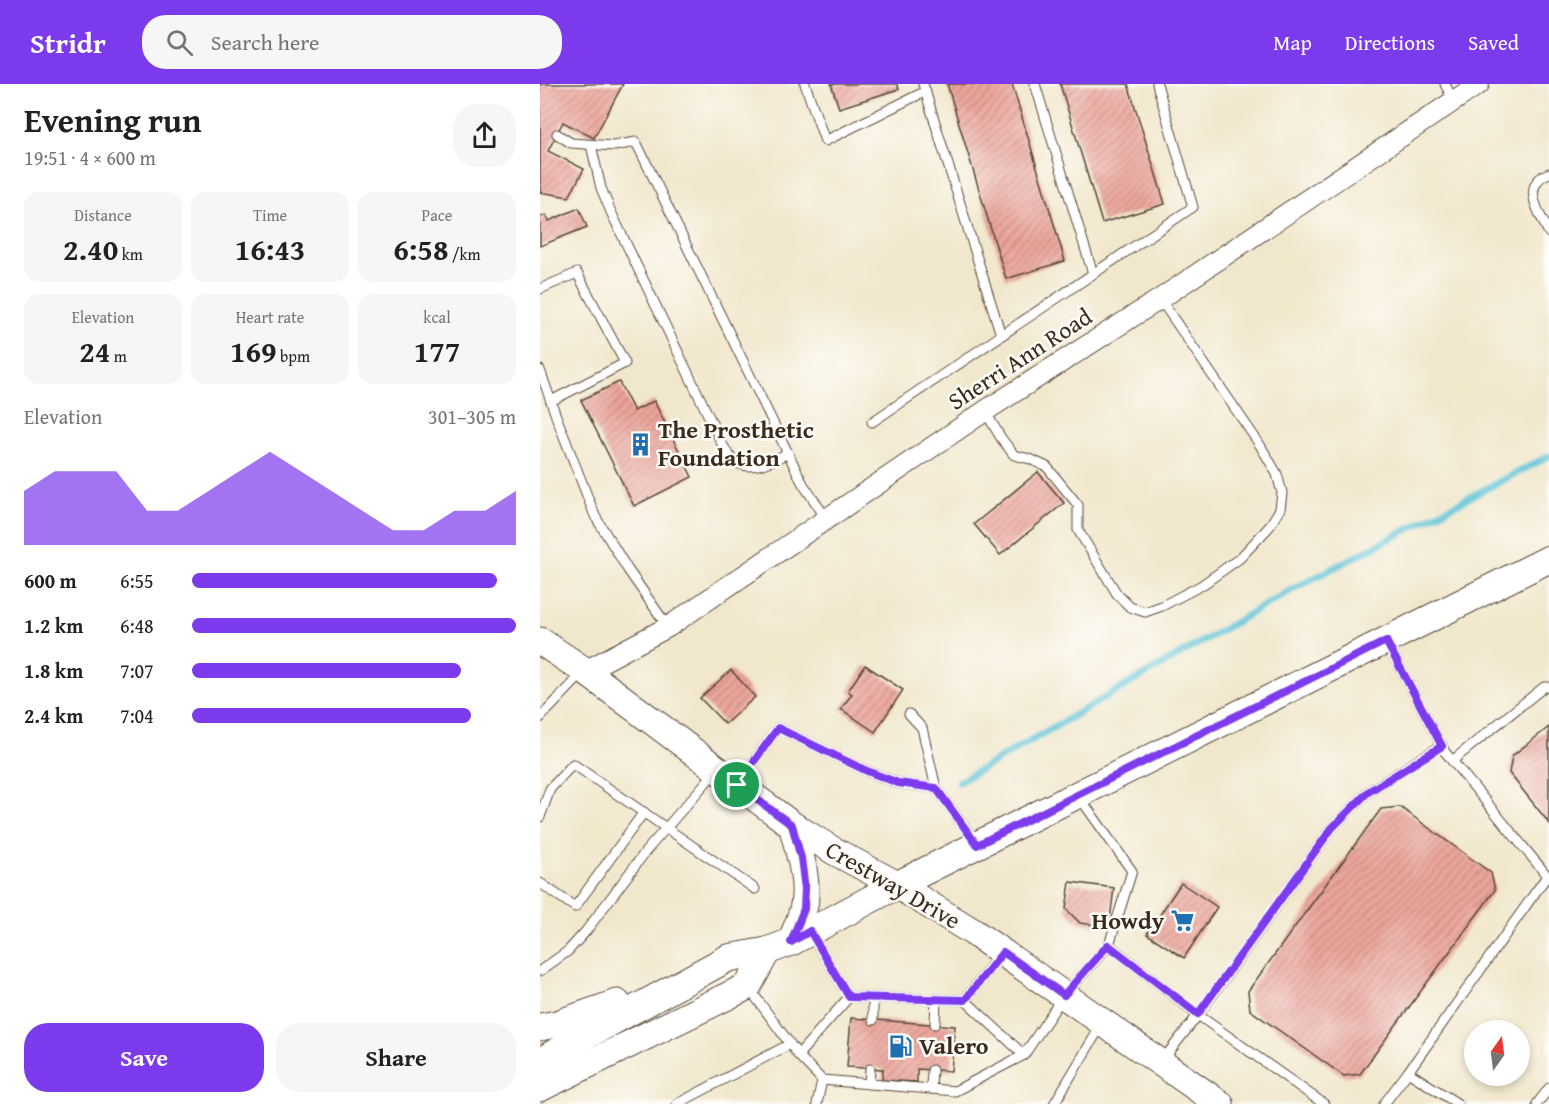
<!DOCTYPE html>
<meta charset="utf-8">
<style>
:root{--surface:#fff;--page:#f6f6f6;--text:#202124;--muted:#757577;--accent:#7c3aed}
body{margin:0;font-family:"Gentium Book Plus",serif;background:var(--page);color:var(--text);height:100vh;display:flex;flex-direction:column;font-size:22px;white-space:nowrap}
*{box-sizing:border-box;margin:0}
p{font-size:20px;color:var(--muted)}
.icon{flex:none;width:33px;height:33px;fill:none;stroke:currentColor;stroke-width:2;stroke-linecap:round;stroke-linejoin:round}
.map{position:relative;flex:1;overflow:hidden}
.details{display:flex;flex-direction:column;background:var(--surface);width:540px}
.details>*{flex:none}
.needle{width:39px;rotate:14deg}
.fabs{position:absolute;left:924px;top:936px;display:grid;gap:12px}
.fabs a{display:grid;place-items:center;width:66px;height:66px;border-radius:50%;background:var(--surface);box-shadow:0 3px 9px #0003;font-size:30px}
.pin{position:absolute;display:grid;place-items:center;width:51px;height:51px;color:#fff;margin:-26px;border:3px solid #fff;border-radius:50%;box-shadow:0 2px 6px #0007}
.round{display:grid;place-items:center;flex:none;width:63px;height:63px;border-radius:24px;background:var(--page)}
.head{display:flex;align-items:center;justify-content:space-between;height:102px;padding:0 24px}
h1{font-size:33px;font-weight:700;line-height:45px}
.stats{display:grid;grid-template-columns:repeat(3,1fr);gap:9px;height:102px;padding:6px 24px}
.stats div{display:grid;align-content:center;border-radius:15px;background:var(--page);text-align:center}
.stats b{font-size:30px;font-weight:700}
.stats small{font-size:16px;font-weight:400}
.stats p{font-size:16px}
.chart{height:168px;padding:12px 24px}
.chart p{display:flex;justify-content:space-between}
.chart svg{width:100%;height:108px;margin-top:6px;fill:var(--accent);opacity:.7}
.primary-button{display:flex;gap:12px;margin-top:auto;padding:12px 24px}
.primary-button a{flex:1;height:69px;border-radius:24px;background:var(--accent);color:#fff;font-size:24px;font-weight:700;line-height:69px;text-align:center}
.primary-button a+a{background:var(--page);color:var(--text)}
ul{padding:0 24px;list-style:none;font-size:20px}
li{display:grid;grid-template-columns:96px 72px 1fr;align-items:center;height:45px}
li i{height:15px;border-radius:8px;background:var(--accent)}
header{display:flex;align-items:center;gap:36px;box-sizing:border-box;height:84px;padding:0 30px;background:var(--accent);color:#fff}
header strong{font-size:28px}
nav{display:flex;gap:33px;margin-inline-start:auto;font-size:21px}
.search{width:420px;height:54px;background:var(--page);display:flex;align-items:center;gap:15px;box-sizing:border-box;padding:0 21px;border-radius:24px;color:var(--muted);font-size:22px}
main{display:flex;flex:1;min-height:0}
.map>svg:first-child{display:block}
</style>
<header>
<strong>Stridr</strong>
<div class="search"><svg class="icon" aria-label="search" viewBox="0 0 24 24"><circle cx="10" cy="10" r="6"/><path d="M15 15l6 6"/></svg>Search here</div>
<nav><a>Map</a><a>Directions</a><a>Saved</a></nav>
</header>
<main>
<section class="details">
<div class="head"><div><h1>Evening run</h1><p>19:51 · 4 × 600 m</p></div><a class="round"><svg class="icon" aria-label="share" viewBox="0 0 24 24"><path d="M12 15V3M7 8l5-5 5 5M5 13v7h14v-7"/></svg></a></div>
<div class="stats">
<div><p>Distance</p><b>2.40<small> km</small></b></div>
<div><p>Time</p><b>16:43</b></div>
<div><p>Pace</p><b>6:58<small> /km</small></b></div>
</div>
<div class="stats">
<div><p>Elevation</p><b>24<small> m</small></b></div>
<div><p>Heart rate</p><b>169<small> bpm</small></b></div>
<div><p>kcal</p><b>177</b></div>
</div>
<div class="chart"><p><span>Elevation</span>301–305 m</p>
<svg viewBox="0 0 160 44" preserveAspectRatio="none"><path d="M0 44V22L10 14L20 14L30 14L40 30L50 30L60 22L70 14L80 6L90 14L100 22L110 30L120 38L130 38L140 30L150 30L160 22V44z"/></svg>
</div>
<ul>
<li><b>600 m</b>6:55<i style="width:94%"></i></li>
<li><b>1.2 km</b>6:48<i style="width:100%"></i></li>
<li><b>1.8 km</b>7:07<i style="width:83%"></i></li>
<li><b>2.4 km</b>7:04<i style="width:86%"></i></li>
</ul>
<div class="primary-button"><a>Save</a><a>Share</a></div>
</section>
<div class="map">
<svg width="1009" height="1020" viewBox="0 0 1009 1020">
<defs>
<pattern id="building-hatch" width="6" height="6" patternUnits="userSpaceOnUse" patternTransform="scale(1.5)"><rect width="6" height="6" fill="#eca59c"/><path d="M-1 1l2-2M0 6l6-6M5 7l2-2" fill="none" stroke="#c0877f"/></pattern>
</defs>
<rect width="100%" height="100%" fill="#fdfcf7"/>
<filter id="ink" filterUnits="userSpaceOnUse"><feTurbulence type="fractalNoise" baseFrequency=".0167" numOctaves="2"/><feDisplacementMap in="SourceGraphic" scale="12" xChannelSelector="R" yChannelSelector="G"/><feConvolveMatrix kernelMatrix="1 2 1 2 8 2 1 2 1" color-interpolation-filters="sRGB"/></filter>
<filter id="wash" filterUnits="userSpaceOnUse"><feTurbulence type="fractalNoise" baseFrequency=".008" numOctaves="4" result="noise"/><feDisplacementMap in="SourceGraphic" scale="24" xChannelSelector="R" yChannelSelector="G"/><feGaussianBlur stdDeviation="1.35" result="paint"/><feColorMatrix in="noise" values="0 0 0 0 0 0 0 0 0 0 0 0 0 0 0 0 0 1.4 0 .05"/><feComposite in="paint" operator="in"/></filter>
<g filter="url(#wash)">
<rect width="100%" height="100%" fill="#f1e7cc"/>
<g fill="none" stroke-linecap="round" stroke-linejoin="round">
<path stroke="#59c2d6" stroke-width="7" d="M 419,698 L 753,505 L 1009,372"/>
</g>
<g id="blocks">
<g fill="url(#building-hatch)">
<path d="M 0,0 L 83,0 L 54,54 L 23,38 L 8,67 L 44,85 L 29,113 L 0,108 Z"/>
<path d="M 291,0 L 357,0 L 359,5 L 299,24 Z"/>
<path d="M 407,0 L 472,0 L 525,177 L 466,195 Z"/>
<path d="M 520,0 L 588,0 L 625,120 L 562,139 Z"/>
<path d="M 39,124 L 47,143 L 0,162 L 0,133 L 6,131 L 9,137 Z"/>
<path d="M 79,298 L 94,327 L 114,317 L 152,393 L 94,422 L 41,316 Z"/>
<path d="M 498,388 L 524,419 L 460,471 L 434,440 Z"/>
<path d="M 325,581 L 363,606 L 335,648 L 301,625 L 312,610 L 308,607 Z"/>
<path d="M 191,586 L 215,613 L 185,640 L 160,614 Z"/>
<path d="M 1009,643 L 1009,739 L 969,689 L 972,672 Z"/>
<path d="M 860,723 L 951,789 L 955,806 L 820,990 L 804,992 L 710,926 L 708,907 L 841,725 Z"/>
<path d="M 530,798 L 574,804 L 569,843 L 540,839 L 526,825 Z"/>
<path d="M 641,799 L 677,823 L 644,874 L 607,850 Z"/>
<path d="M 311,934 L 415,942 L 411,987 L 377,985 L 377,998 L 342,996 L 343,985 L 307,983 Z"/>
</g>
</g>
</g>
<g filter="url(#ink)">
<use href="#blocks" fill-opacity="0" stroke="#564638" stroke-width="1.5"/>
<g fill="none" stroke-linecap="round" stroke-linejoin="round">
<defs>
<g id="service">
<path d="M 265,0 L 285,57 L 386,7"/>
<path d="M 383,0 L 461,251"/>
<path d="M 495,0 L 553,190"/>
<path d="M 905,0 L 914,18"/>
<path d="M 17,50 L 31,59 L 74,62 L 96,58 L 263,400 L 286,434"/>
<path d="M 51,61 L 61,104 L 71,128 L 181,358 C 184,363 187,370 192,375 C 207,390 233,377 248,369"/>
<path d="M 1009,89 C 979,101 1000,130 1009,149"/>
<path d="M 0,205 L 37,189 L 85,279 L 11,317"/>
<path d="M 0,286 L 16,332 L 55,432 L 88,486 L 128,543"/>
<path d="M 445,327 L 461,354 L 474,371 L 490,375 L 507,383 L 538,421 L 538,446 L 577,510 L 590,523 L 605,528 L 622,522 L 662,501 L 700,474 L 729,443 L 740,425 L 742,409 L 737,390 L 720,361 L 620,215"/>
<path d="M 332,338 L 653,123 L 617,0"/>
<path d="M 847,559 L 905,668 L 1009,794"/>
<path d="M 369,630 L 382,644 L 396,704 L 436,759"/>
<path d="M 0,634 L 44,588"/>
<path d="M 912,677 L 1004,603 L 1009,603"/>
<path d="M 198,699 L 238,644 L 327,687 L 358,699 L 396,704"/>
<path d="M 540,714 L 592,787 L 569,861 L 658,931 L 784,1020"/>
<path d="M 0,733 L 10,705 L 33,680 L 215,805"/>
<path d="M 0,799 L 35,823 L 104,728"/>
<path d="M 271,849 L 309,913 L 425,916 L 460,871"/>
<path d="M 0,887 L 28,867 L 46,847 L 106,767 L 176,687"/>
<path d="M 209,904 L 258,971 L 282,996 L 415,1007 L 484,971 L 524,911 L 569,861"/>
<path d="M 333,914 L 333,936"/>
<path d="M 425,916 L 484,971"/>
<path d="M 395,940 L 396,916"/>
<path d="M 258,971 L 309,913"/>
<path d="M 622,977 L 658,931 L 792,744 L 828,708 L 902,661"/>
<path d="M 868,988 L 1007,792"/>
<path d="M 329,1000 L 330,985"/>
<path d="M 391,1005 L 392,986"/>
<path d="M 137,1020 L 250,960"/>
<path d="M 277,1020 L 282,996"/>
<path d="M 514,1020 L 562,940"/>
<path d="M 844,1020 L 868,988 L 918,1020"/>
<path d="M 997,1020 L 1009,1004"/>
</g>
<path id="minor" d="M 45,587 L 128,543 L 445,327 L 620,215 L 939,0"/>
<g id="secondary">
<path d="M 0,557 L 45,587 L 252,741 L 294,767 L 357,801 L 433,848 L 680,1020"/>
<path d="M 251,858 C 255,848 260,837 263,826 C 270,801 259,766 252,741"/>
<path d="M 0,943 L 17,940 L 77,919"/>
<path d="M 0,977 L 188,874 L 227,867 L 251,858 L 357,801 L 1009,475"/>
<path d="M 0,1004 L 208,902 L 227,867"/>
</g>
</defs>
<use href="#service" stroke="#564638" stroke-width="11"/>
<use href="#minor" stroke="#564638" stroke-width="22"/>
<use href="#secondary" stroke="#564638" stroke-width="29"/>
<use href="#service" stroke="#fff" stroke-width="9"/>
<use href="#minor" stroke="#fff" stroke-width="20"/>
<use href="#secondary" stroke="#fff" stroke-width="27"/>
</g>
</g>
<g fill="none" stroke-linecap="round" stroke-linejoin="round" filter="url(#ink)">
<defs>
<path id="route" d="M 846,557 L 902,662 L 828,708 L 792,744 L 658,930 L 568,861 L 524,911 L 463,868 L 425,916 L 309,913 L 270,847 L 251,858 L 264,825 L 265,805 L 261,774 L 252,741 L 197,701 L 238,644 L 327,687 L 358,699 L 396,704 L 437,761 Z"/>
</defs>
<use href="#route" stroke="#fff" stroke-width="12"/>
<use href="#route" stroke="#7c3aed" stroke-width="8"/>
</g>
<defs>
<symbol id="building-bare" viewBox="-9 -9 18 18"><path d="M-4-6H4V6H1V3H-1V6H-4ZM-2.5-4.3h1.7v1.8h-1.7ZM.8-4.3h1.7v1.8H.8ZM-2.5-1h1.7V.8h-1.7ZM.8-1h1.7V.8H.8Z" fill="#1f6fb2" stroke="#fdfcf7" stroke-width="2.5" paint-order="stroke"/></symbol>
<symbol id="supermarket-bare" viewBox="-9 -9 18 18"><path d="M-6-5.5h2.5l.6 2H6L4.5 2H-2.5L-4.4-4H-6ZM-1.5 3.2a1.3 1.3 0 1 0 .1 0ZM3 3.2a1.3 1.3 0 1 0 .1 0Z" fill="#1f6fb2" stroke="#fdfcf7" stroke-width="2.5" paint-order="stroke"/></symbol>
<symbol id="fuel-bare" viewBox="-9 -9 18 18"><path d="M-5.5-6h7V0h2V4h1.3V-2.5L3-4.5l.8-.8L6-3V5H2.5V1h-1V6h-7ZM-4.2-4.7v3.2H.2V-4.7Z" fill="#1f6fb2" stroke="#fdfcf7" stroke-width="2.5" paint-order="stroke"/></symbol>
</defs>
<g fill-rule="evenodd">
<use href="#building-bare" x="84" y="344" width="33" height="33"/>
<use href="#supermarket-bare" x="626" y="820" width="33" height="33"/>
<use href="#fuel-bare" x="344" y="946" width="33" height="33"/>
</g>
<g text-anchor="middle" stroke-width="5" stroke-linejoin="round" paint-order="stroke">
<g font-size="24" fill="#3b2a1e" stroke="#fdfcf7">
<text transform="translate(480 275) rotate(-33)" y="8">Sherri Ann Road</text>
<text transform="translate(353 801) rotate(30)" y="8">Crestway Drive</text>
</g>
<g font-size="24" font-weight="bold" fill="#3b2a1e" stroke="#fdfcf7" text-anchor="start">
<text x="118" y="354">The Prosthetic<tspan x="118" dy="28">Foundation</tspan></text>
<text x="624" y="845" text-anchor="end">Howdy</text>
<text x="379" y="970">Valero</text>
</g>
</g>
</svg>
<div class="fabs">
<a><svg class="needle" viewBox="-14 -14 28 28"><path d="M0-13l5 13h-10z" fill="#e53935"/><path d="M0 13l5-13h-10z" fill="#757577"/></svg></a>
</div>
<div class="pin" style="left:197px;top:701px;background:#1e9e55"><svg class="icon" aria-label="arrive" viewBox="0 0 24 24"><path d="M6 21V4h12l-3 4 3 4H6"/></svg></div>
</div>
</main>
